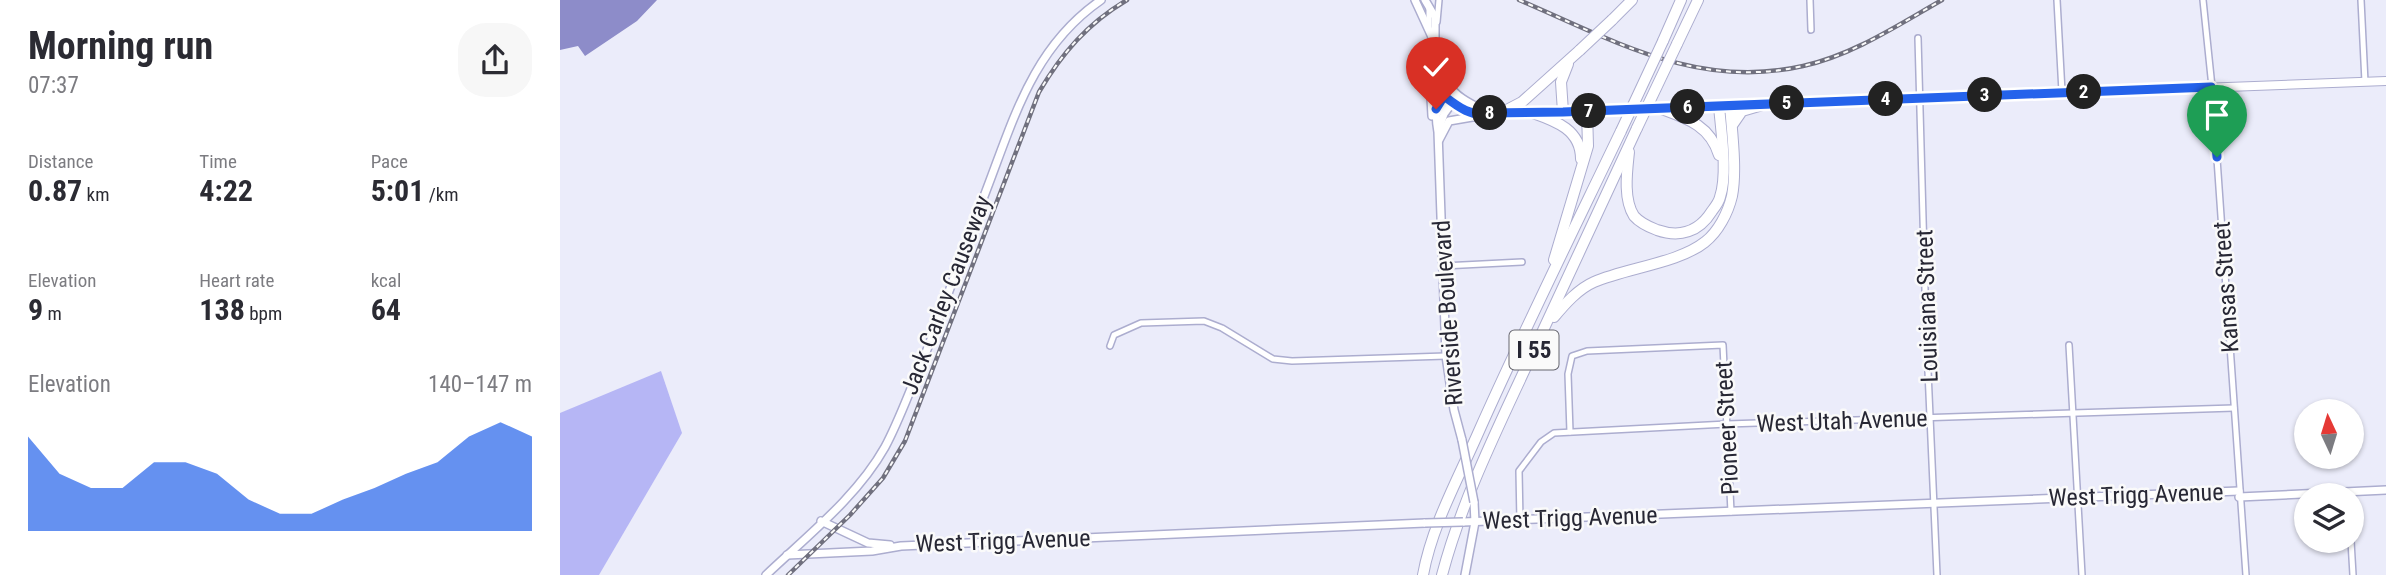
<!DOCTYPE html>
<meta charset="utf-8">
<style>
:root{--surface:#fff;--page:#f7f7f7;--text:#2b2b33;--muted:#7c7c81;--accent:#2563eb}
body{margin:0;font-family:"Roboto Condensed",sans-serif;background:var(--page);color:var(--text);height:100vh;display:flex;flex-direction:column;font-size:26px;white-space:nowrap}
*{box-sizing:border-box;margin:0}
p{font-size:23px;color:var(--muted)}
.icon{flex:none;width:38px;height:38px;fill:none;stroke:currentColor;stroke-width:2;stroke-linecap:round;stroke-linejoin:round}
.map{position:relative;flex:1;overflow:hidden}
.sheet{display:flex;flex-direction:column;background:var(--surface);width:560px}
.sheet>*{flex:none}
.needle{width:46px;rotate:356deg}
.buttons{position:absolute;left:1734px;top:399px;display:grid;gap:14px}
.buttons a{display:grid;place-items:center;width:70px;height:70px;border-radius:50%;background:var(--surface);box-shadow:0 2px 5px #0004;font-size:35px}
.pin{position:absolute;display:grid;place-items:center;width:60px;height:60px;color:#fff;margin:-72px -30px;border-radius:50% 50% 50% 0;rotate:-45deg;box-shadow:0 0 7px #0007}
.pin .icon{rotate:45deg}
.km{position:absolute;width:35px;height:35px;margin:-18px;border-radius:50%;background:#222;color:#fff;font-size:19px;line-height:35px;text-align:center}
.round{display:grid;place-items:center;flex:none;width:74px;height:74px;border-radius:28px;background:var(--page)}
.headline{display:flex;align-items:center;justify-content:space-between;height:119px;padding:0 28px}
h1{font-size:38px;font-weight:700;line-height:52px}
.figures{display:grid;grid-template-columns:repeat(3,1fr);gap:10px;height:119px;padding:7px 28px}
.figures div{display:grid;align-content:center}
.figures b{font-size:30px;font-weight:700}
.figures small{font-size:19px;font-weight:400}
.figures p{font-size:19px}
.chart{height:196px;padding:14px 28px}
.chart p{display:flex;justify-content:space-between}
.chart svg{width:100%;height:126px;margin-top:7px;fill:var(--accent);opacity:.7}
main{display:flex;flex:1;min-height:0}
.map>svg:first-child{display:block}
</style>
<main>
<section class="sheet">
<div class="headline"><div><h1>Morning run</h1><p>07:37</p></div><a class="round"><svg class="icon" aria-label="share" viewBox="0 0 24 24"><path d="M12 15V3M7 8l5-5 5 5M5 13v7h14v-7"/></svg></a></div>
<div class="figures">
<div><p>Distance</p><b>0.87<small> km</small></b></div>
<div><p>Time</p><b>4:22</b></div>
<div><p>Pace</p><b>5:01<small> /km</small></b></div>
</div>
<div class="figures">
<div><p>Elevation</p><b>9<small> m</small></b></div>
<div><p>Heart rate</p><b>138<small> bpm</small></b></div>
<div><p>kcal</p><b>64</b></div>
</div>
<div class="chart"><p><span>Elevation</span>140–147 m</p>
<svg viewBox="0 0 160 44" preserveAspectRatio="none"><path d="M0 44V11L10 24L20 29L30 29L40 20L50 20L60 24L70 33L80 38L90 38L100 33L110 29L120 24L130 20L140 11L150 6L160 11V44z"/></svg>
</div>
</section>
<div class="map">
<svg width="1826" height="575" viewBox="0 0 1826 575">
<rect width="100%" height="100%" fill="#ebecfa"/>
<path fill="#b6b6f5" d="M 101,371 L 122,433 L 39,575 L 0,575 L 0,413 Z"/>
<path fill="#8d8cc9" d="M 0,0 L 97,0 L 77,21 L 25,56 L 18,46 L 0,50 Z"/>
<g fill="none" stroke-linecap="round" stroke-linejoin="round">
<defs>
<g id="minor">
<path d="M 1250,0 L 1251,30"/>
<path d="M 1497,0 L 1502,92"/>
<path d="M 1643,0 L 1652,87 L 1686,575"/>
<path d="M 1801,0 L 1805,82"/>
<path d="M 869,7 L 869,28"/>
<path d="M 877,22 L 879,0"/>
<path d="M 1358,38 L 1366,326 L 1377,575"/>
<path d="M 883,266 L 962,262"/>
<path d="M 1509,345 L 1522,575"/>
<path d="M 550,346 L 554,335 L 581,323 L 644,321 L 662,328 L 713,359 L 732,361 L 886,356"/>
<path d="M 1010,432 L 1008,374 L 1012,356 L 1027,351 L 1163,345 L 1171,512"/>
<path d="M 960,521 L 959,471 L 981,442 L 994,433 L 1167,424 L 1674,408"/>
<path d="M 1791,541 L 1793,575"/>
</g>
<g id="tertiary">
<path d="M 855,0 L 872,37"/>
<path d="M 865,0 L 875,17 L 875,60 L 873,71 L 884,96 L 900,107 L 916,114 L 1003,112"/>
<path d="M 875,60 C 881,67 882,75 886,82 C 896,98 913,105 929,113"/>
<path d="M 891,89 C 876,105 874,110 878,132 L 886,356 L 894,410 L 902,440"/>
<path d="M 872,116 L 870,80 L 872,72"/>
<path d="M 879,128 L 884,114 L 895,99"/>
<path d="M 879,140 L 889,121 L 918,116"/>
<path d="M 1679,497 L 1826,490"/>
<path d="M 261,521 L 308,543 L 330,545"/>
<path d="M 903,522 L 1679,491"/>
<path d="M 227,555 L 312,551 L 341,546 L 865,523"/>
<path d="M 206,575 C 247,536 297,497 325,447 C 339,421 349,392 361,365 C 384,307 404,249 426,191 C 454,118 473,47 541,0"/>
<path d="M 905,575 L 915,522 L 914,502"/>
</g>
<g id="secondary">
<path d="M 1102,108 L 1826,81"/>
<path d="M 1003,112 L 1089,109"/>
</g>
<g id="motorway">
<path d="M 1052,20 L 1072,0"/>
<path d="M 1103,41 L 1121,0"/>
<path d="M 1117,44 L 1138,0"/>
<path d="M 1099,108 C 1126,118 1150,125 1159,155"/>
<path d="M 1003,112 L 1001,82 L 1008,64"/>
<path d="M 973,113 C 996,121 1021,130 1021,159"/>
<path d="M 939,114 L 962,102 L 1020,50"/>
<path d="M 1173,124 L 1182,111 L 1206,104"/>
<path d="M 1069,152 C 1067,171 1063,199 1074,216 C 1080,223 1089,227 1097,230 C 1120,238 1139,232 1152,211 C 1155,207 1159,202 1160,197 C 1168,174 1161,131 1159,106"/>
<path d="M 994,260 L 1028,146 L 1027,111"/>
<path d="M 994,317 C 1005,304 1018,289 1034,282 C 1066,268 1119,263 1145,242 C 1158,232 1168,213 1172,196 C 1177,170 1172,133 1170,105"/>
<path d="M 863,575 C 872,525 899,477 919,431 C 964,330 1013,231 1061,131"/>
<path d="M 882,575 C 901,503 935,434 966,367 C 1003,287 1040,208 1077,128"/>
</g>
</defs>
<use href="#minor" stroke="#acadcf" stroke-width="8"/>
<use href="#tertiary" stroke="#acadcf" stroke-width="10"/>
<use href="#secondary" stroke="#acadcf" stroke-width="10"/>
<use href="#motorway" stroke="#acadcf" stroke-width="12"/>
<use href="#minor" stroke="#fff" stroke-width="5"/>
<use href="#tertiary" stroke="#fff" stroke-width="7"/>
<use href="#secondary" stroke="#fff" stroke-width="8"/>
<use href="#motorway" stroke="#fff" stroke-width="10"/>
<defs>
<g id="rail">
<path d="M 959,0 C 1053,40 1137,90 1243,66 C 1293,55 1338,25 1382,0"/>
<path d="M 228,575 L 290,515 L 323,478 L 345,441 L 479,92 C 502,53 528,23 567,0"/>
</g>
</defs>
<use href="#rail" stroke="#70707e" stroke-width="4.5"/>
<use href="#rail" stroke="#fafafa" stroke-width="2" stroke-dasharray="5" stroke-linecap="butt"/>
<defs>
<g id="tertiary-bridge">
<path d="M 902,440 L 914,502"/>
<path d="M 865,523 L 903,522"/>
</g>
<g id="motorway-bridge">
<path d="M 1020,50 L 1052,20"/>
<path d="M 1077,128 L 1117,44"/>
<path d="M 1061,131 L 1103,41"/>
</g>
</defs>
<use href="#tertiary-bridge" stroke="#acadcf" stroke-width="10" stroke-linecap="butt"/>
<use href="#motorway-bridge" stroke="#acadcf" stroke-width="12" stroke-linecap="butt"/>
<use href="#tertiary-bridge" stroke="#fff" stroke-width="7"/>
<use href="#motorway-bridge" stroke="#fff" stroke-width="10"/>
</g>
<g fill="none" stroke-linecap="round" stroke-linejoin="round">
<defs>
<path id="route" d="M 876,109 L 884,96 C 897,106 912,118 929,113 L 1003,112 L 1651,87 L 1657,157"/>
</defs>
<use href="#route" stroke="#fff" stroke-width="14"/>
<use href="#route" stroke="#2563eb" stroke-width="9"/>
</g>
<g text-anchor="middle" stroke-width="5" stroke-linejoin="round" paint-order="stroke">
<rect fill="#fafafa" stroke="#66666f" stroke-width="2" x="949.5" y="330.5" width="49" height="39" rx="5"/>
<g font-size="23" font-weight="bold" fill="#272734">
<text x="974" y="358">I 55</text>
</g>
<g font-size="24" fill="#272734" stroke="#fafafa">
<text transform="translate(1666 287) rotate(-94)" y="8">Kansas Street</text>
<text transform="translate(386 295) rotate(-69)" y="8">Jack Carley Causeway</text>
<text transform="translate(1367 306) rotate(-92)" y="8">Louisiana Street</text>
<text transform="translate(888 313) rotate(-94)" y="8">Riverside Boulevard</text>
<text transform="translate(1282 421) rotate(-2)" y="8">West Utah Avenue</text>
<text transform="translate(1167 428) rotate(-93)" y="8">Pioneer Street</text>
<text transform="translate(1576 495) rotate(-2)" y="8">West Trigg Avenue</text>
<text transform="translate(1010 518) rotate(-2)" y="8">West Trigg Avenue</text>
<text transform="translate(443 541) rotate(-2)" y="8">West Trigg Avenue</text>
</g>
</g>
</svg>
<div class="buttons">
<a><svg class="needle" viewBox="-14 -14 28 28"><path d="M0-13l5 13h-10z" fill="#e53935"/><path d="M0 13l5-13h-10z" fill="#7c7c81"/></svg></a>
<a><svg class="icon" aria-label="layers" viewBox="0 0 24 24"><path d="M12 4l9 5-9 5-9-5zM3 14l9 5 9-5"/></svg></a>
</div>
<div class="pin" style="left:1657px;top:157px;background:#1e9e55"><svg class="icon" aria-label="arrive" viewBox="0 0 24 24"><path d="M6 21V4h12l-3 4 3 4H6"/></svg></div>
<div class="pin" style="left:876px;top:109px;background:#d93025"><svg class="icon" aria-label="check" viewBox="0 0 24 24"><path d="M5 12l5 5 9-10"/></svg></div>
<b class="km" style="left:1524px;top:92px">2</b>
<b class="km" style="left:1425px;top:95px">3</b>
<b class="km" style="left:1326px;top:99px">4</b>
<b class="km" style="left:1227px;top:103px">5</b>
<b class="km" style="left:1128px;top:107px">6</b>
<b class="km" style="left:1029px;top:111px">7</b>
<b class="km" style="left:930px;top:113px">8</b>
</div>
</main>
